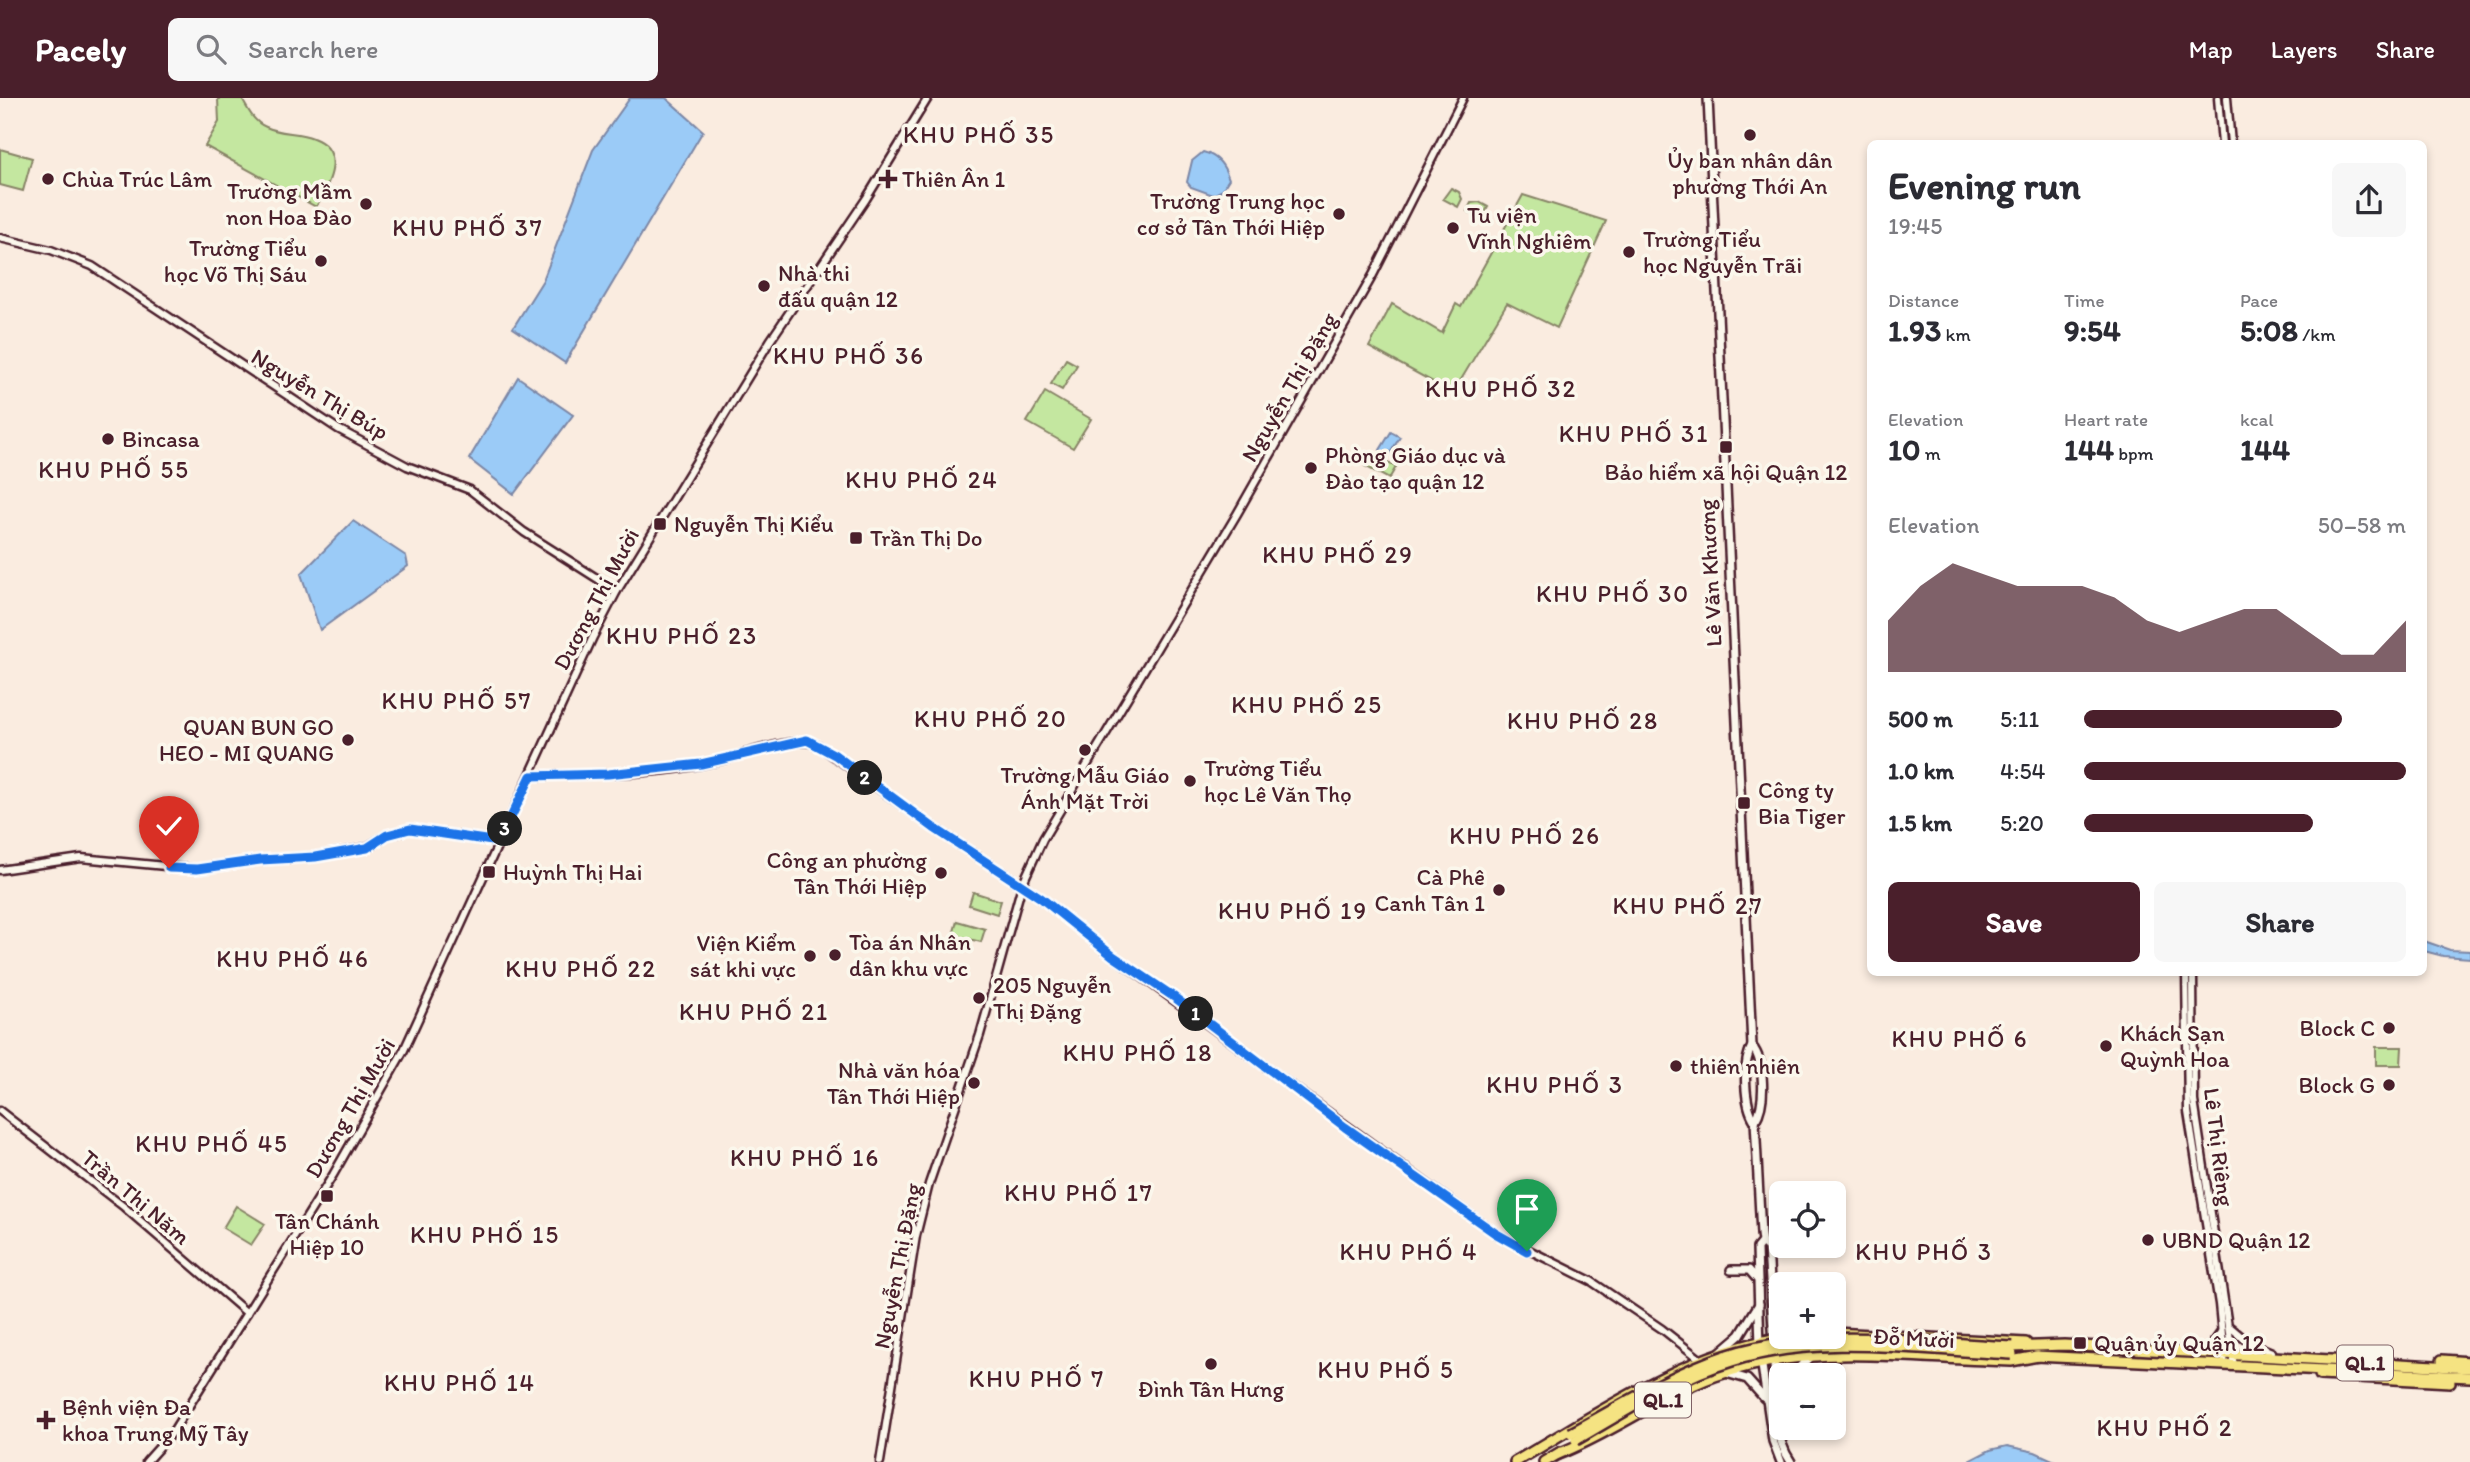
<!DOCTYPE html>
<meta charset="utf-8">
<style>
:root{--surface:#fff;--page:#f7f7f7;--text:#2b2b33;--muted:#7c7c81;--accent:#4a1f2b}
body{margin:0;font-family:Itim,sans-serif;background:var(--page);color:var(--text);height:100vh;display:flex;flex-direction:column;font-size:26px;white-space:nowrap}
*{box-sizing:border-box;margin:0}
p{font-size:23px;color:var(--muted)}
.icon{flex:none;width:38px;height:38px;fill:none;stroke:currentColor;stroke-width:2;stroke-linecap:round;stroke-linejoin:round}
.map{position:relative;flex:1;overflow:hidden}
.sheet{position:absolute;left:1867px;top:42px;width:560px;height:836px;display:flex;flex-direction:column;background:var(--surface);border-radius:10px;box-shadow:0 4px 10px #0003}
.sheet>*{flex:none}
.tools{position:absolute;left:1769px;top:1083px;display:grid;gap:14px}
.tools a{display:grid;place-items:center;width:77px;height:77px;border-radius:10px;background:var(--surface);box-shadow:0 4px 10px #0003;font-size:35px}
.pin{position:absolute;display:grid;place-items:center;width:60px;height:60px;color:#fff;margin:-72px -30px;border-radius:50% 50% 50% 0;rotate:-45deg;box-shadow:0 0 7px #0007}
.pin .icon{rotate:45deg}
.km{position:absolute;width:35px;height:35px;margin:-18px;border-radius:50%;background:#222;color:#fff;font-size:19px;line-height:35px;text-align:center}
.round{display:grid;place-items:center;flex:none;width:74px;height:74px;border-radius:10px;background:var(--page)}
.headline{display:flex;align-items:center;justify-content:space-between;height:119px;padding:0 21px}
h1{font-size:38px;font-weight:800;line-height:52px}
.stats{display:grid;grid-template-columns:repeat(3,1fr);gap:10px;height:119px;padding:7px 21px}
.stats div{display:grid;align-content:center}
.stats b{font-size:30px;font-weight:800}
.stats small{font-size:19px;font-weight:400}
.stats p{font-size:19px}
.chart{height:196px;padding:14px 21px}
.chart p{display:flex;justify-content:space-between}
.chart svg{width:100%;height:126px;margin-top:7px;fill:var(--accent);opacity:.7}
.cta{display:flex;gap:14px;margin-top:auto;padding:14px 21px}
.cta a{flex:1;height:80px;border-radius:10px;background:var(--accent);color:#fff;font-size:28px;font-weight:800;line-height:80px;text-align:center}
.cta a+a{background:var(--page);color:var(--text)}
ul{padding:0 21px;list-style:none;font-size:23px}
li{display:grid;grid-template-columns:112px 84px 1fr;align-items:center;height:52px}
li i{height:18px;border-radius:9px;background:var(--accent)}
header{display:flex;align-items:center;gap:42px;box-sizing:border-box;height:98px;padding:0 35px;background:var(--accent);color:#fff}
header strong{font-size:33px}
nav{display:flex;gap:38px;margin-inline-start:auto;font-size:24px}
.search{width:490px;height:63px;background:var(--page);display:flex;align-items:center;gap:18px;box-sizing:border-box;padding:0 24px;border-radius:10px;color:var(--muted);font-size:26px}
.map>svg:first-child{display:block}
</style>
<header>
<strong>Pacely</strong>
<div class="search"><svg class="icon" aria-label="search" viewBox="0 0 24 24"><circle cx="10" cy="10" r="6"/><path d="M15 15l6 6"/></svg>Search here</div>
<nav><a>Map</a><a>Layers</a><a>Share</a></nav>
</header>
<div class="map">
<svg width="2470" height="1364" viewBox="0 0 2470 1364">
<rect width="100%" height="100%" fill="#faece0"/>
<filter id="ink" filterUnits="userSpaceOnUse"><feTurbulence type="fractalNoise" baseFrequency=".0143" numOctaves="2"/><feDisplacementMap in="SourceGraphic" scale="14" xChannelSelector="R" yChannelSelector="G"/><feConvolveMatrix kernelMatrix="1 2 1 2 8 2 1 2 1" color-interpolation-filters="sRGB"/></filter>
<g filter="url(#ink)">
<g fill="#c4e7a0" stroke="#878366" stroke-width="2">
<path d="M 218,1 L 242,1 C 248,12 254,24 266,29 C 280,36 298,34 313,40 C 348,53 328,88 316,109 L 205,48 L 219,24 Z"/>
<path d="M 0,51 L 32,60 L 23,93 L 0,87 Z"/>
<path d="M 1451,90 L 1459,94 L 1462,101 L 1458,109 L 1443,101 Z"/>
<path d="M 1523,97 L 1606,123 L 1557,230 L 1507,205 L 1453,295 L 1369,249 L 1392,206 L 1442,235 L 1456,206 L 1461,209 Z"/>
<path d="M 1479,104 L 1488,109 L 1482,121 L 1467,113 L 1471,105 Z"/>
<path d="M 1066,261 L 1077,267 L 1062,292 L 1051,286 Z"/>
<path d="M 1045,294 L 1091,321 L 1073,350 L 1027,324 Z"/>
<path d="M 1371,356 L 1396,369 L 1389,381 L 1365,368 Z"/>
<path d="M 973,794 L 1001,803 L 997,816 L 969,807 Z"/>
<path d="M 957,823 L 985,831 L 981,844 L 953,837 Z"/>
<path d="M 2376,949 L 2402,949 L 2401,967 L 2376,967 Z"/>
<path d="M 236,1108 L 265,1126 L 251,1147 L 223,1130 Z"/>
</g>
<g fill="#9bcbf7" stroke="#7b86a5" stroke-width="2">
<path d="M 630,0 L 666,0 L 703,33 L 565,265 L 513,230 L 543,182 L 593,52 Z"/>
<path d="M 1203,54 C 1218,58 1224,67 1229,81 L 1222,92 L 1213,97 L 1191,89 L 1187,84 L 1192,63 Z"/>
<path d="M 518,279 L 573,317 L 514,396 L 469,361 Z"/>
<path d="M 1391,334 L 1400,339 L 1389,357 L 1380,352 Z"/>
<path d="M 353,423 L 406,458 L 408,468 L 320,532 L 301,476 Z"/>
<path d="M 2424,843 L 2450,852 L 2470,853 L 2470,860 L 2443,858 L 2424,853 Z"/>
<path d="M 2007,1348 L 2035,1354 L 2057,1364 L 1967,1364 L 1990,1352 Z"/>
</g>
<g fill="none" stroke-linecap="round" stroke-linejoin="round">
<defs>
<g id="tertiary">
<path d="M 2218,0 L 2222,46"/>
<path d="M 2227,0 L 2231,46"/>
<path d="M 0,140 L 51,152 L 92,168 L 338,331 L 407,368 L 470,392 L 524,434 L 617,493"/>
<path d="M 532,678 C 591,676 656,678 714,664 C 742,658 793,636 818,647 L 934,730 L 1041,800 L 1113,858 L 1495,1135 L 1591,1183 L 1662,1231 L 1700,1261"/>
<path d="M 0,772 L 81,760 L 197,771 L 260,762 L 315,759 L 367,749 L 387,737 L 410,731 L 499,744"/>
<path d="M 2186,875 L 2188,1014 L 2219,1206 L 2225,1268"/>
<path d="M 2193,875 L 2194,1003 L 2234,1268"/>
<path d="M 0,1013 L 124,1109 L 247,1215"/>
<path d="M 2230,1229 L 2248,1244 L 2272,1254"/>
<path d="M 2200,1254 L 2211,1248 L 2221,1234"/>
<path d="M 146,1364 L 172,1335 L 333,1077 L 404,952 L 593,539 L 617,493 L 770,243 L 866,101 L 928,0"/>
<path d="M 880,1364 L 916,1138 L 929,1086 L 980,937 L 1022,787 L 1043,741 L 1237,416 L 1373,177 L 1463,0"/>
</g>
<g id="secondary">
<path d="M 1708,0 L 1752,948 C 1765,964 1766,1006 1755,1023"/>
<path d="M 1752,948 C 1742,965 1744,1007 1755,1023 L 1761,1136 L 1762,1144 L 1757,1150 L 1760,1249"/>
<path d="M 1762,1144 L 1768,1150 L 1774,1246"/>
<path d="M 1731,1172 L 1749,1172 L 1757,1181"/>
<path d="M 1773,1210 L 1782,1224"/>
<path d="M 1720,1254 L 1740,1237 L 1759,1206"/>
<path d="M 1774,1258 C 1775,1292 1771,1335 1791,1364"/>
<path d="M 1761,1261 L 1773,1343 L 1781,1364"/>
<path d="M 1726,1275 L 1747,1281 L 1764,1300"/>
<path d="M 1789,1278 L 1810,1260"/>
</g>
<g id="trunk">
<path d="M 1834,1235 L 2026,1245"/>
<path d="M 2013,1249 L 2064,1247 L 2470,1270"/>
<path d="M 2035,1258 L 2470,1279"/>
<path d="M 2442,1262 L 2470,1264"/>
<path d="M 2320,1277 L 2450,1284"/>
<path d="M 1558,1356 C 1612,1335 1660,1298 1715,1278 C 1811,1243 1911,1261 2011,1263 L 2038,1258"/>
<path d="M 1515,1364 C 1602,1313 1683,1256 1784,1239"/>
<path d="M 1544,1364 L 1561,1354"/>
</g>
</defs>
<use href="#tertiary" stroke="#4a1f2b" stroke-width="11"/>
<use href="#secondary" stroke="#4a1f2b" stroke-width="12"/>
<use href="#trunk" stroke="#4a1f2b" stroke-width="14"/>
<use href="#tertiary" stroke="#fbf7ec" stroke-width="6"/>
<use href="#secondary" stroke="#fbf7ec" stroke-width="7"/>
<use href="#trunk" stroke="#f5e382" stroke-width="9"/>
<defs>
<g id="trunk-bridge">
<path d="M 1571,1335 C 1621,1308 1671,1276 1725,1258 C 1816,1228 1918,1244 2013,1249"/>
<path d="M 1576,1342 C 1626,1313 1676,1280 1732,1263 C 1822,1235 1920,1252 2012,1256"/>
</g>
</defs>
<use href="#trunk-bridge" stroke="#4a1f2b" stroke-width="14" stroke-linecap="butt"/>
<use href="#trunk-bridge" stroke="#f5e382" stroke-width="9"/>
</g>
</g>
<g fill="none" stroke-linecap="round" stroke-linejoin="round" filter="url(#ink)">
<defs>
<path id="route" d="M 169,770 L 197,771 L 260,762 L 315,759 L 367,750 L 387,737 L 410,731 L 499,744 L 531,678 L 608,676 L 701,666 L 807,642 L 835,657 L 934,730 L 1041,800 L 1113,858 L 1174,899 L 1345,1029 L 1495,1135 L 1527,1153"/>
</defs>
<use href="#route" stroke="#fff" stroke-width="14"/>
<use href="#route" stroke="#1a73e8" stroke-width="9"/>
</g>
<g fill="#4a1f2b" stroke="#fbf7ec" stroke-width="2.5">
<circle cx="1750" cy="37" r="7"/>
<circle cx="48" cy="81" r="7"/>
<path d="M884.5 70.5h7v7h7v7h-7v7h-7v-7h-7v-7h7z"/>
<circle cx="366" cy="106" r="7"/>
<circle cx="1339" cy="116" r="7"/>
<circle cx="1453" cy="130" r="7"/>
<circle cx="1629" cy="154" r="7"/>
<circle cx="321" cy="163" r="7"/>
<circle cx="764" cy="188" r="7"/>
<circle cx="108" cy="341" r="7"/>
<rect x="1719" y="342" width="14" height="14" rx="3.5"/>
<circle cx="1311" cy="370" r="7"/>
<rect x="653" y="419" width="14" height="14" rx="3.5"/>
<rect x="849" y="433" width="14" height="14" rx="3.5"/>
<circle cx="348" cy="642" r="7"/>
<circle cx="1085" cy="652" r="7"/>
<circle cx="1190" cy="683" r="7"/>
<rect x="1737" y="698" width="14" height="14" rx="3.5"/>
<rect x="482" y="767" width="14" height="14" rx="3.5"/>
<circle cx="941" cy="775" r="7"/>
<circle cx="1499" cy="792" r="7"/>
<circle cx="835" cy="857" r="7"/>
<circle cx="810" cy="858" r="7"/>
<circle cx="979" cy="900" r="7"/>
<circle cx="2389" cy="930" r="7"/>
<circle cx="2106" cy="948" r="7"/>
<circle cx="1676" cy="968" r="7"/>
<circle cx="974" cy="985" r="7"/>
<circle cx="2389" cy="987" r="7"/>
<rect x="320" y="1091" width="14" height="14" rx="3.5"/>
<circle cx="2148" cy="1142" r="7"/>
<rect x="2073" y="1238" width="14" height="14" rx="3.5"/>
<circle cx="1211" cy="1266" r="7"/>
<path d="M42.5 1311.5h7v7h7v7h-7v7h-7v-7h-7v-7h7z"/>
</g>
<g text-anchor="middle" stroke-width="7" stroke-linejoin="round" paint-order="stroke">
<g fill="#fbf7ec" stroke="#7f6065" stroke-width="2">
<rect x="2337" y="1247.5" width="56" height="35" rx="5"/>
<rect x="1635" y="1284.5" width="56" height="35" rx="5"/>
</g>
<g font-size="21" font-weight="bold" fill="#4a1f2b">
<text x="2365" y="1272">QL.1</text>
<text x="1663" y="1309">QL.1</text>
</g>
<g font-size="23" fill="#4a1f2b" stroke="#fbf7ec" text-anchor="start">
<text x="1750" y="70" text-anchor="middle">Ủy ban nhân dân<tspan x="1750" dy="26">phường Thới An</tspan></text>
<text x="62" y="89">Chùa Trúc Lâm</text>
<text x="902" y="89">Thiên Ân 1</text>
<text x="352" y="101" text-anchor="end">Trường Mầm<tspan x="352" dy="26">non Hoa Đào</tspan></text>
<text x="1325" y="111" text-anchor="end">Trường Trung học<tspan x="1325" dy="26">cơ sở Tân Thới Hiệp</tspan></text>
<text x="1467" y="125">Tu viện<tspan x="1467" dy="26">Vĩnh Nghiêm</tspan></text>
<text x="1643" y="149">Trường Tiểu<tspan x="1643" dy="26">học Nguyễn Trãi</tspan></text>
<text x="307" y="158" text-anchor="end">Trường Tiểu<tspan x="307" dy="26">học Võ Thị Sáu</tspan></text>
<text x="778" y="183">Nhà thi<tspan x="778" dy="26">đấu quận 12</tspan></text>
<text x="122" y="349">Bincasa</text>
<text x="1325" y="365">Phòng Giáo dục và<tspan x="1325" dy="26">Đào tạo quận 12</tspan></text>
<text x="1726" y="382" text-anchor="middle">Bảo hiểm xã hội Quận 12</text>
<text x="674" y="434">Nguyễn Thị Kiểu</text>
<text x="870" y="448">Trần Thị Do</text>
<text x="334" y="637" text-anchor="end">QUAN BUN GO<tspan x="334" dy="26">HEO - MI QUANG</tspan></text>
<text x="1204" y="678">Trường Tiểu<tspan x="1204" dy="26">học Lê Văn Thọ</tspan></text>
<text x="1085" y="685" text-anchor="middle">Trường Mẫu Giáo<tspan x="1085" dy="26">Ánh Mặt Trời</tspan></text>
<text x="1758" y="700">Công ty<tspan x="1758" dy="26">Bia Tiger</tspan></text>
<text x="927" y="770" text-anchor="end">Công an phường<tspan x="927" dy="26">Tân Thới Hiệp</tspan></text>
<text x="503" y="782">Huỳnh Thị Hai</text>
<text x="1485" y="787" text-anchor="end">Cà Phê<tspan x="1485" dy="26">Canh Tân 1</tspan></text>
<text x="849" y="852">Tòa án Nhân<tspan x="849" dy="26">dân khu vực</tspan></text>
<text x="796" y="853" text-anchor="end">Viện Kiểm<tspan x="796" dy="26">sát khi vực</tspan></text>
<text x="993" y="895">205 Nguyễn<tspan x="993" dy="26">Thị Đặng</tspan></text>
<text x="2375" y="938" text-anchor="end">Block C</text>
<text x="2120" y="943">Khách Sạn<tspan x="2120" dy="26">Quỳnh Hoa</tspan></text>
<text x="1690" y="976">thiên nhiên</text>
<text x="960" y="980" text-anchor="end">Nhà văn hóa<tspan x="960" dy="26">Tân Thới Hiệp</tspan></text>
<text x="2375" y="995" text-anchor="end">Block G</text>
<text x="327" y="1131" text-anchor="middle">Tân Chánh<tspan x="327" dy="26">Hiệp 10</tspan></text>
<text x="2162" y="1150">UBND Quận 12</text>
<text x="2094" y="1253">Quận ủy Quận 12</text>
<text x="1211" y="1299" text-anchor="middle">Đình Tân Hưng</text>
<text x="62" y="1317">Bệnh viện Đa<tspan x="62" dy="26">khoa Trung Mỹ Tây</tspan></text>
</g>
<g font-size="23" fill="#4a1f2b" stroke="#fbf7ec">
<text transform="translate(1289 289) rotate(-60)" y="8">Nguyễn Thị Đặng</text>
<text transform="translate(320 296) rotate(31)" y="8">Nguyễn Thị Búp</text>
<text transform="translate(1710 475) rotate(-93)" y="8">Lê Văn Khương</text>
<text transform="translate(596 501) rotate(-62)" y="8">Dương Thị Mười</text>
<text transform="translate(350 1010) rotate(-60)" y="8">Dương Thị Mười</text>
<text transform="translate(2219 1049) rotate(83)" y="8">Lê Thị Riêng</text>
<text transform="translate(136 1099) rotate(40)" y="8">Trần Thị Năm</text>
<text transform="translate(897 1168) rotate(-79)" y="8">Nguyễn Thị Đặng</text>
<text transform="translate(1914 1240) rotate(3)" y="8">Đỗ Mười</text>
</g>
<g font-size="24" letter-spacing="2" fill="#4a1f2b" stroke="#fbf7ec">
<text x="979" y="45">KHU PHỐ 35</text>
<text x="468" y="138">KHU PHỐ 37</text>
<text x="849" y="266">KHU PHỐ 36</text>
<text x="1501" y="299">KHU PHỐ 32</text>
<text x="1634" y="344">KHU PHỐ 31</text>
<text x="114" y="380">KHU PHỐ 55</text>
<text x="922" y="390">KHU PHỐ 24</text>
<text x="1338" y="465">KHU PHỐ 29</text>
<text x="1613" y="504">KHU PHỐ 30</text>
<text x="682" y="546">KHU PHỐ 23</text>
<text x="457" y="611">KHU PHỐ 57</text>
<text x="1307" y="615">KHU PHỐ 25</text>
<text x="991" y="629">KHU PHỐ 20</text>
<text x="1583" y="631">KHU PHỐ 28</text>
<text x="1525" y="746">KHU PHỐ 26</text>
<text x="1688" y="816">KHU PHỐ 27</text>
<text x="1293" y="821">KHU PHỐ 19</text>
<text x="293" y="869">KHU PHỐ 46</text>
<text x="581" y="879">KHU PHỐ 22</text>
<text x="754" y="922">KHU PHỐ 21</text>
<text x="1960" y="949">KHU PHỐ 6</text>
<text x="1138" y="963">KHU PHỐ 18</text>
<text x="1555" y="995">KHU PHỐ 3</text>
<text x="212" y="1054">KHU PHỐ 45</text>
<text x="805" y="1068">KHU PHỐ 16</text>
<text x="1079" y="1103">KHU PHỐ 17</text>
<text x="485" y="1145">KHU PHỐ 15</text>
<text x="1409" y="1162">KHU PHỐ 4</text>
<text x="1924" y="1162">KHU PHỐ 3</text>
<text x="1386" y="1280">KHU PHỐ 5</text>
<text x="1037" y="1289">KHU PHỐ 7</text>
<text x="460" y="1293">KHU PHỐ 14</text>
<text x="2165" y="1338">KHU PHỐ 2</text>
</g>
</g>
</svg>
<div class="tools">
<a><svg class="icon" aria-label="locate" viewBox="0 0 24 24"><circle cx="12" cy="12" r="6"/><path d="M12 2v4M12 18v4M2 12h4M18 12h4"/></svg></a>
<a>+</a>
<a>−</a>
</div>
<div class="pin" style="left:1527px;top:1153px;background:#1e9e55"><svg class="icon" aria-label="arrive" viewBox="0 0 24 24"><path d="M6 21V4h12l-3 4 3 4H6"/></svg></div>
<div class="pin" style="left:169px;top:770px;background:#d93025"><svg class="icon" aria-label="check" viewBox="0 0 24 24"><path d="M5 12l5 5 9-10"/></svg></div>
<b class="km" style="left:1196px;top:916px">1</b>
<b class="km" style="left:865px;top:680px">2</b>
<b class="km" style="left:505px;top:731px">3</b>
<section class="sheet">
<div class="headline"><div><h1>Evening run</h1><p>19:45</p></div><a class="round"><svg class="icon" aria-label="share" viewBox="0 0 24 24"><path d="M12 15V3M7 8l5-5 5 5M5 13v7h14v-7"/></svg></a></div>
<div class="stats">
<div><p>Distance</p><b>1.93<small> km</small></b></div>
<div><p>Time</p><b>9:54</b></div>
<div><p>Pace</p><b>5:08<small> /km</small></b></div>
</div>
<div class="stats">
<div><p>Elevation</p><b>10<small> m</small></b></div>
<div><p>Heart rate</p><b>144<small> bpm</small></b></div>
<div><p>kcal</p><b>144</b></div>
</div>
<div class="chart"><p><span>Elevation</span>50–58 m</p>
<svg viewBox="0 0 160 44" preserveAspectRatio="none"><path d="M0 44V26L10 14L20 6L30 10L40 14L50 14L60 14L70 18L80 26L90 30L100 26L110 22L120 22L130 30L140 38L150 38L160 26V44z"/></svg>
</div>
<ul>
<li><b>500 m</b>5:11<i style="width:80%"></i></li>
<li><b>1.0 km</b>4:54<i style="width:100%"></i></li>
<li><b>1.5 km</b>5:20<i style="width:71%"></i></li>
</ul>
<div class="cta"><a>Save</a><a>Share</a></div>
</section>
</div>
